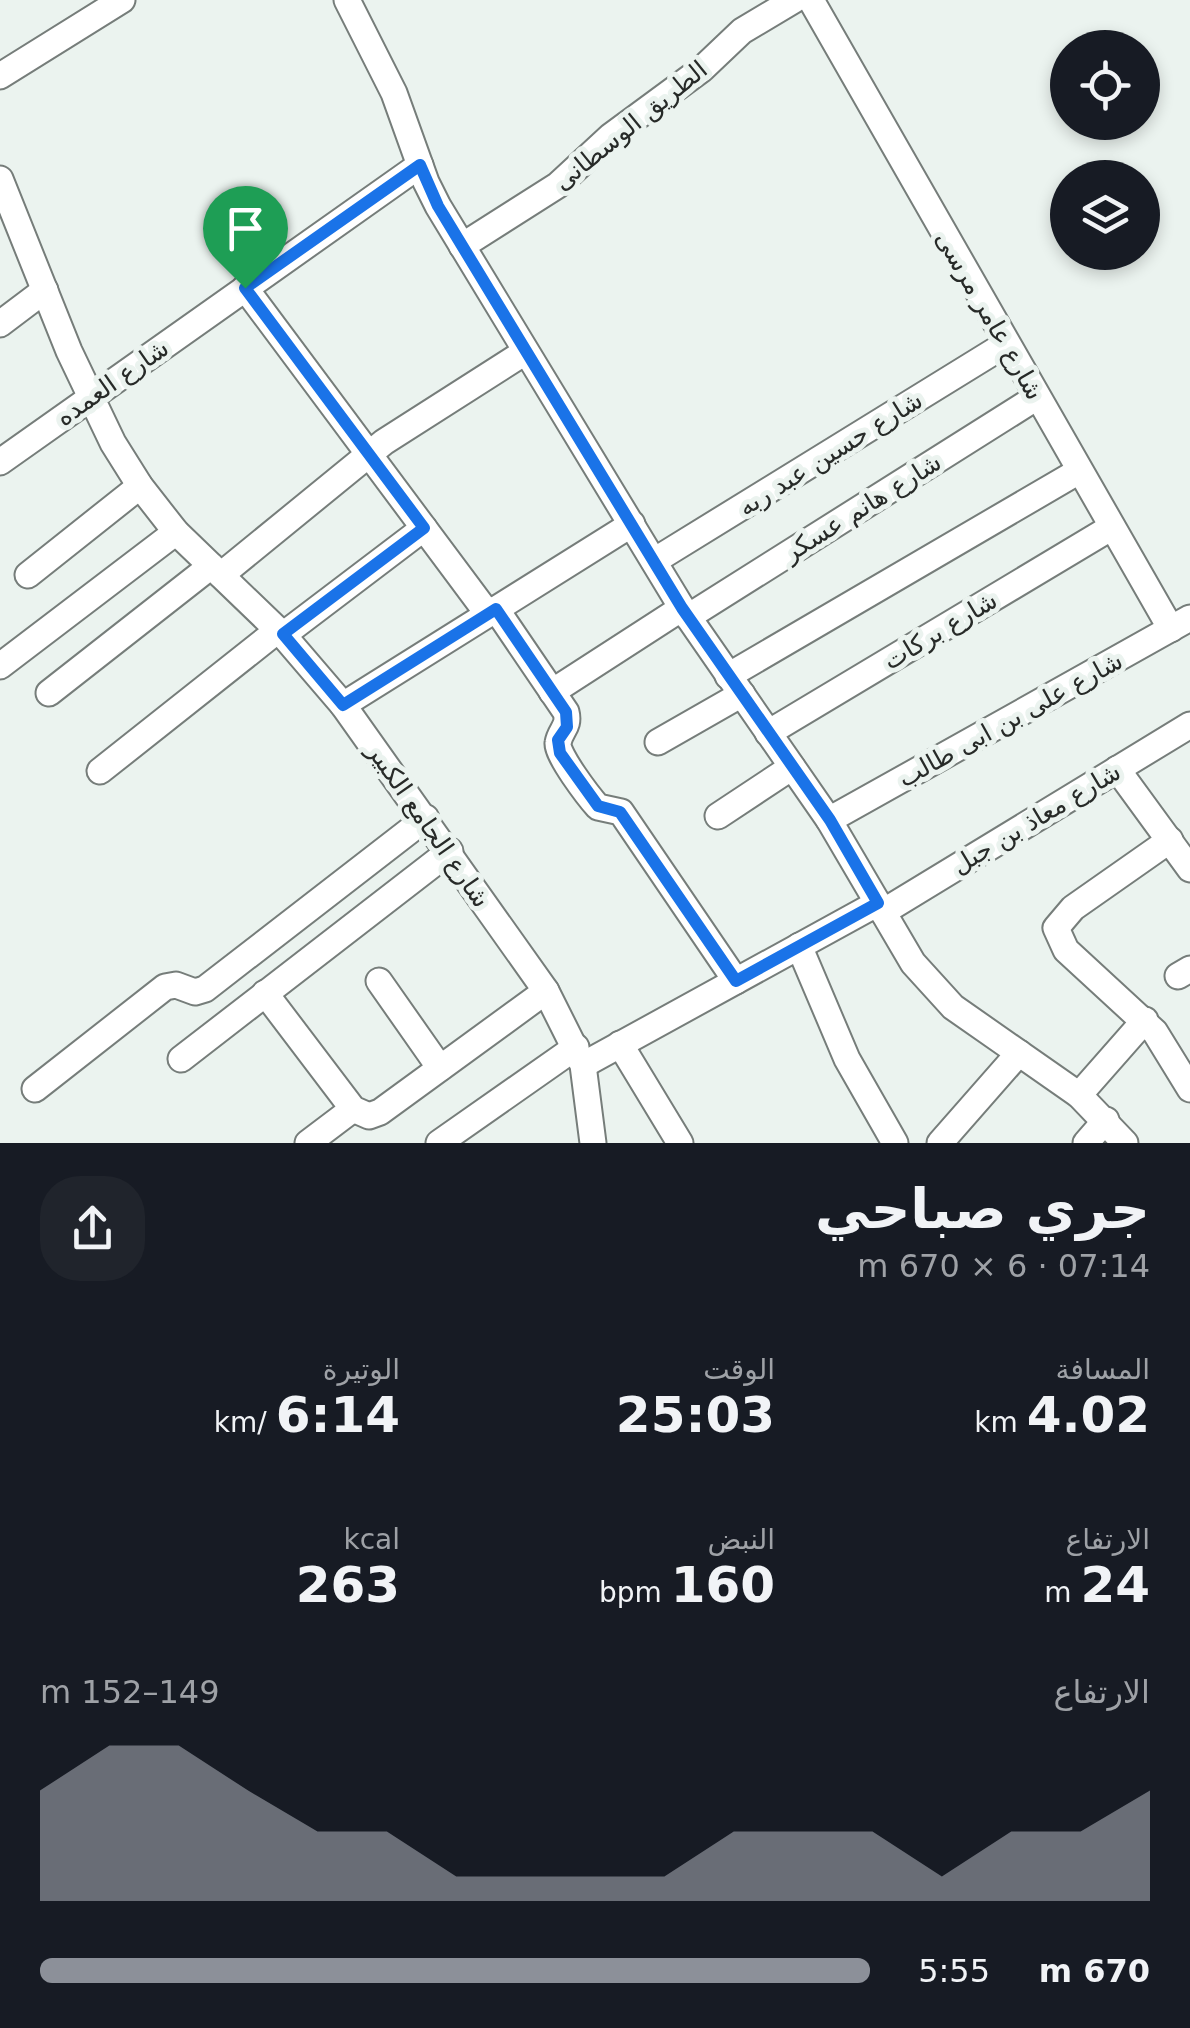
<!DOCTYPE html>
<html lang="ar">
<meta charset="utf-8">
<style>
:root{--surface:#171b24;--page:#20242c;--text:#f1f3f6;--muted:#9ea1a6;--accent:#8c9099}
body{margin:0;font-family:"DejaVu Sans","Noto Sans Arabic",sans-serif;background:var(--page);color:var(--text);direction:rtl;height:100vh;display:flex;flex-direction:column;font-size:38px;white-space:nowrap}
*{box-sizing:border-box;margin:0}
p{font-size:32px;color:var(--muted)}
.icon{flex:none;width:55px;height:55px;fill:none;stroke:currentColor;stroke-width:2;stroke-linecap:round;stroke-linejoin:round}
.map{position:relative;height:1143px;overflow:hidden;direction:ltr}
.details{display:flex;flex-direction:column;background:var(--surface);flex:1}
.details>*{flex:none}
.controls{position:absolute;left:1050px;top:30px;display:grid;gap:20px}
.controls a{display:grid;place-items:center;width:110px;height:110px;border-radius:50%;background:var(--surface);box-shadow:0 5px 15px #0003;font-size:50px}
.pin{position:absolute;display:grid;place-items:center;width:85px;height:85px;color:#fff;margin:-102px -42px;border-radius:50% 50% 50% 0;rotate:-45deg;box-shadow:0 0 10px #0007}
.pin .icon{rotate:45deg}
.round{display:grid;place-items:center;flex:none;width:105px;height:105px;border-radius:40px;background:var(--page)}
.head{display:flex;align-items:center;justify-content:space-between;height:170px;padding:0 40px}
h1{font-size:55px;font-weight:700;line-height:75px}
.metrics{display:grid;grid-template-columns:repeat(3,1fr);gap:15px;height:170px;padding:10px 40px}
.metrics div{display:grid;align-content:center}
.metrics b{font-size:50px;font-weight:700}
.metrics small{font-size:28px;font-weight:400}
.metrics p{font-size:28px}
.chart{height:280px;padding:20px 40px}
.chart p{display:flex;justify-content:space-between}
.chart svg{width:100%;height:180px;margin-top:10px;fill:var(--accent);opacity:.7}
ul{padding:0 40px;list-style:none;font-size:32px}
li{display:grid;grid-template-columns:160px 120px 1fr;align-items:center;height:75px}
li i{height:25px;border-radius:12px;background:var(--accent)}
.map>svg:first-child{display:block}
</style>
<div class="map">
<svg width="1190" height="1143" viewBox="0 0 1190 1143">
<rect width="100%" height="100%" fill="#ebf3ef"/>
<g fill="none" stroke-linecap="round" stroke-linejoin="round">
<defs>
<g id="minor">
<path d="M 347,0 L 394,93 L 426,182 L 438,206 L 682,608 L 829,820 L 913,963 L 953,1007 L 1079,1095 L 1125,1143"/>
<path d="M 811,0 L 1171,629"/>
<path d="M 0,76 L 122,0"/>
<path d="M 0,179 L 69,351 L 113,443 L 140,486 L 176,532 L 283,635 L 343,705 L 546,991 L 583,1065 L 593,1143"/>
<path d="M 462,246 L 558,185 L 611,136 L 702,69 L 742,31 L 794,0"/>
<path d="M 245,288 L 488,614"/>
<path d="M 0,324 L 45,290"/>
<path d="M 0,462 L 420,165"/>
<path d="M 654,561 L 1006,344"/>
<path d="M 28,575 L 140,486"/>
<path d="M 221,575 L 384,442 L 525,352"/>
<path d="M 496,609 L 566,712 C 570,727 560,730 558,743 C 556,754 589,797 598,807 L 621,812 L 736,981"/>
<path d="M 688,617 L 1037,397"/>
<path d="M 283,635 L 424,528"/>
<path d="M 0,666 L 176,532"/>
<path d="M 728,676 L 1079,471"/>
<path d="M 552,692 L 682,608"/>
<path d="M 49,693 L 211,566"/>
<path d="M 343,705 L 632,524"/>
<path d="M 768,733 L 1112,527"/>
<path d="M 658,742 L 742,694"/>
<path d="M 1117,769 L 1190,869"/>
<path d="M 100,771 L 278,630"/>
<path d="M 718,816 L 792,767"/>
<path d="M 829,820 L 1190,618"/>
<path d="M 1170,840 L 1073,908 L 1056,928 L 1066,950 L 1155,1032 L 1190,1089"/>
<path d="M 883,912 L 1190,725"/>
<path d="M 799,946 L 847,1059 L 895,1143"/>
<path d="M 1178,976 L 1190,969"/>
<path d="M 379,981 L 440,1068"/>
<path d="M 265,993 L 353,1109 L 369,1116 L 380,1112 L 546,991"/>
<path d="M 620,1044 L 680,1143"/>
<path d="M 181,1059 L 450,851"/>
<path d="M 583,1065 L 878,903"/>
<path d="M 35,1089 L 165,987 L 176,985 L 195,992 L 205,989 L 426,818"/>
<path d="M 1079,1095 L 1145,1020"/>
<path d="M 308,1143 L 353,1109"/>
<path d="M 439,1143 L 576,1047"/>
<path d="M 940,1143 L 1019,1053"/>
<path d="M 1086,1143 L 1106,1120"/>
</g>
</defs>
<use href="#minor" stroke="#767d7a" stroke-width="29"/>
<use href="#minor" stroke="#fff" stroke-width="25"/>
</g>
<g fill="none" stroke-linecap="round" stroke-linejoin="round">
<defs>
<path id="route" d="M 420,165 L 438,206 L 682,608 L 830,820 L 878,903 L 736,981 L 620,812 L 598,806 L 560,753 L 558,740 L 567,727 L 566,712 L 496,609 L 343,705 L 283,634 L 424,528 L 245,288 Z"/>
</defs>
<use href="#route" stroke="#fff" stroke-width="20"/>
<use href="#route" stroke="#1a73e8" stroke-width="12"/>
</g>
<g text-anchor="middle" stroke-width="10" stroke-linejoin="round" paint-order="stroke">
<g font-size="25" fill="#272a28" stroke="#ebf3ef">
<text transform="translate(630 125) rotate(-39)" y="9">الطريق الوسطانى</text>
<text transform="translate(990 315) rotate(60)" y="9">شارع عامر مرسى</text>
<text transform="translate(112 382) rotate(-35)" y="9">شارع العمده</text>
<text transform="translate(830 453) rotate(-32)" y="9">شارع حسين عبد ربه</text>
<text transform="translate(862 507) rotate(-32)" y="9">شارع هانم عسكر</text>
<text transform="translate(940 630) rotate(-31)" y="9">شارع بركات</text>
<text transform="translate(1010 719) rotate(-29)" y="9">شارع على بن ابى طالب</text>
<text transform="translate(1036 818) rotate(-31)" y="9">شارع معاذ بن جبل</text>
<text transform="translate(429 825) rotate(55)" y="9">شارع الجامع الكبير</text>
</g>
</g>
</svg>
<div class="controls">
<a><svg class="icon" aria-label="locate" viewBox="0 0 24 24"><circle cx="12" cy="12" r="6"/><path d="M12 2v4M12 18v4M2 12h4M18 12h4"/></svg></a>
<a><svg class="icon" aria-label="layers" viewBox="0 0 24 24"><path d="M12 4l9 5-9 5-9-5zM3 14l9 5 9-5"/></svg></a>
</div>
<div class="pin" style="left:245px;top:288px;background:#1e9e55"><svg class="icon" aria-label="arrive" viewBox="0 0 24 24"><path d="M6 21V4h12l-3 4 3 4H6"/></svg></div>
</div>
<section class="details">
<div class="head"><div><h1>جري صباحي</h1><p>07:14 · 6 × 670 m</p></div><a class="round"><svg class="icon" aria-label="share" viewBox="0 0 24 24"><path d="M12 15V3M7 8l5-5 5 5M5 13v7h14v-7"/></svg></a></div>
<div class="metrics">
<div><p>المسافة</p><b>4.02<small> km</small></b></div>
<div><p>الوقت</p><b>25:03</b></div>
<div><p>الوتيرة</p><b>6:14<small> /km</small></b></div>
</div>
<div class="metrics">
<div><p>الارتفاع</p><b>24<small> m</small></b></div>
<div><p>النبض</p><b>160<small> bpm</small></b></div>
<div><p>kcal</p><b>263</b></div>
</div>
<div class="chart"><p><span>الارتفاع</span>149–152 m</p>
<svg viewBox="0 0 160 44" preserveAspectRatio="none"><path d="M0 44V17L10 6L20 6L30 17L40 27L50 27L60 38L70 38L80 38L90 38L100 27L110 27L120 27L130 38L140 27L150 27L160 17V44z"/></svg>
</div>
<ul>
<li><b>670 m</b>5:55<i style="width:100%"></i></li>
</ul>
</section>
